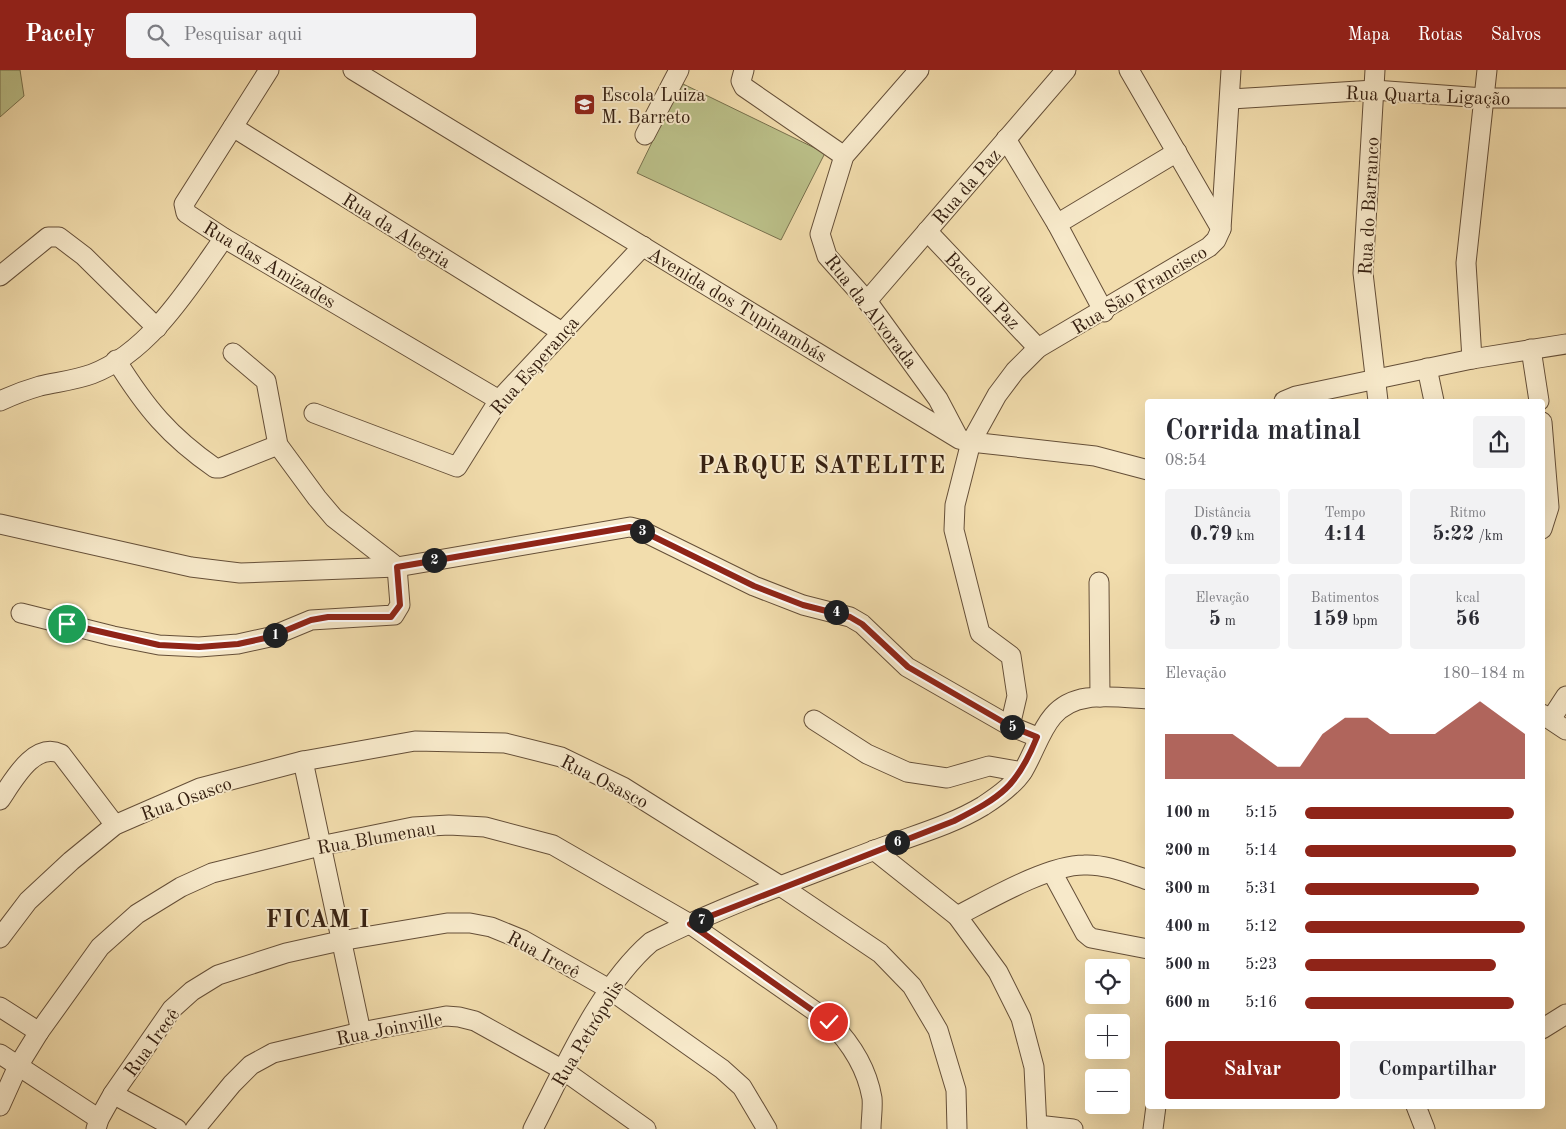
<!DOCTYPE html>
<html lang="pt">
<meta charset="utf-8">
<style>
:root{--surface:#fff;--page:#f2f2f3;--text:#2b2b33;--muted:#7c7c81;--accent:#8f2418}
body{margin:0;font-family:"Old Standard TT",serif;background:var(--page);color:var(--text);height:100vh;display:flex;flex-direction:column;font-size:19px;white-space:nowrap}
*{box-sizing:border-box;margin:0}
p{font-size:16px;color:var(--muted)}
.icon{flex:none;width:28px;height:28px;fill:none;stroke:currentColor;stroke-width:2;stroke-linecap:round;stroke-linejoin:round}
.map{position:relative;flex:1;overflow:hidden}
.side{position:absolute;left:1145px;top:329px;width:400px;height:710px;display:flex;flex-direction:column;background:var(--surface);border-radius:5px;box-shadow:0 5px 20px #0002}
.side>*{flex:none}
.buttons{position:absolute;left:1085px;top:889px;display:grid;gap:10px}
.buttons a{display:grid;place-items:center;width:45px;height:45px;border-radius:5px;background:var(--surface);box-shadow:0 5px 20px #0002;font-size:25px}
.pin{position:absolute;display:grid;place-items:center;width:42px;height:42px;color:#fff;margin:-21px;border:2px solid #fff;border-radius:50%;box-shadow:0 1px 5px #0007}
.km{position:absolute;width:25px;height:25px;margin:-12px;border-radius:50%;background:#222;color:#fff;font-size:14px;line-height:25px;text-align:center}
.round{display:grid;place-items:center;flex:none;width:52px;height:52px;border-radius:5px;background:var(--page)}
.head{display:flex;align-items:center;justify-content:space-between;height:85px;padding:0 20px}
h1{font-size:28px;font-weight:800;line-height:38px}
.stats{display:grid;grid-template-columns:repeat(3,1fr);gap:8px;height:85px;padding:5px 20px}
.stats div{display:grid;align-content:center;border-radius:5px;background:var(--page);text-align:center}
.stats b{font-size:21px;font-weight:800}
.stats small{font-size:14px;font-weight:400}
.stats p{font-size:14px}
.chart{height:140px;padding:10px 20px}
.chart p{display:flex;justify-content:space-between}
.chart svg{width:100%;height:90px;margin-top:5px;fill:var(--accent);opacity:.7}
.primary-button{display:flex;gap:10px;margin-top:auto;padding:10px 20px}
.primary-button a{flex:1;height:58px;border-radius:5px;background:var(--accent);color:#fff;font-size:20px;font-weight:800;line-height:58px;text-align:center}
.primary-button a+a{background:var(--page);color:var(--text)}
ul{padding:0 20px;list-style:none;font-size:16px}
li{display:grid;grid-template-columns:80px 60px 1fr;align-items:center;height:38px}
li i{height:12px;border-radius:6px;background:var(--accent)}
header{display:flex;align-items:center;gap:30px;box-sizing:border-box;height:70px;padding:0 25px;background:var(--accent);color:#fff}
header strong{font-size:24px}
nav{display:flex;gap:28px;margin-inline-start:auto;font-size:18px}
.search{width:350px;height:45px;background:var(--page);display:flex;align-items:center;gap:12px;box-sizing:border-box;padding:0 18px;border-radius:5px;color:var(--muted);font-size:19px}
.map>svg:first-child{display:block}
</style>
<header>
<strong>Pacely</strong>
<div class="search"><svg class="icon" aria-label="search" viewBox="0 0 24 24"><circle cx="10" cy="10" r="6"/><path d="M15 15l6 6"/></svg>Pesquisar aqui</div>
<nav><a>Mapa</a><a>Rotas</a><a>Salvos</a></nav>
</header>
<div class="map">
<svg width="1566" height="1059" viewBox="0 0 1566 1059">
<rect width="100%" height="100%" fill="#f2ddad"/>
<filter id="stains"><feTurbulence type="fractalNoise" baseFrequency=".004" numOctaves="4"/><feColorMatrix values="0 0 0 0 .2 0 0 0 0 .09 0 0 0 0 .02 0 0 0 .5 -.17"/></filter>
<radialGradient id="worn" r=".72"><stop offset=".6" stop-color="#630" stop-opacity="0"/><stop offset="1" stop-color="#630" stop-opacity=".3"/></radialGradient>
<g fill="#bbc089" stroke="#78704d">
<path d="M 0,0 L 20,0 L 24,26 L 0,47 Z"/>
<path d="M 681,13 L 825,83 L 781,170 L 637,103 Z"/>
</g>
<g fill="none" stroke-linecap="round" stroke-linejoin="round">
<defs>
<g id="minor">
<path d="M 269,0 L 184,134 L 186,143 L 224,168 L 499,330"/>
<path d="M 353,0 L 959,369 L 971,372 L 1095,386 L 1148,400"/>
<path d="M 744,0 L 741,11 L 744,17 L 844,86"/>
<path d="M 919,0 L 844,86 L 820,164 L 827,186 L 867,231 L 938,329 L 958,367"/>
<path d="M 1129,0 L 1221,159"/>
<path d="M 1375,0 L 1363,203 L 1378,331"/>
<path d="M 1231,29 L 1374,20 L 1484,28 L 1566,28"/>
<path d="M 233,57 L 562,262"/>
<path d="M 645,65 L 679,0"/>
<path d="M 1006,69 L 1057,154 L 1104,242"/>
<path d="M 1057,154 L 1177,82"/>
<path d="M 927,161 L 1038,278"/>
<path d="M 0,206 L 48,167 L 59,167 L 84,186 L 157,258"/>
<path d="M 867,231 L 1066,0"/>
<path d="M 1531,279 L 1539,331"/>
<path d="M 1472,289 L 1466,193 L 1487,0"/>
<path d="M 116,290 C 146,338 169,366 215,398 L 220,398 L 278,375"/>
<path d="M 1427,298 L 1434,331"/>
<path d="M 0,331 C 13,325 26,320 40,316 C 57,312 76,310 92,304 C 150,282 190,216 224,168"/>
<path d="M 1284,331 L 1296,326 L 1472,289 L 1566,274"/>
<path d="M 314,343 L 457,397 L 499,330 L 643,176"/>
<path d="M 1542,352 L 1549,437 L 1542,459"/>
<path d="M 0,454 L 191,497 L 240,503 L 397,497 L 630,457 L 638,459 L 754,516 L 803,535 L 850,547 L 862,554 L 907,597 L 1010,656 L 1037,667"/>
<path d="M 1099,512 L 1100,627"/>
<path d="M 21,543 L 113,566 L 159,575 L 199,577 L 238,574 L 270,567 L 311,550 L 394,545 L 400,535 L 397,497 L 334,448 L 317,428 L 278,375 L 266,311 L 233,283"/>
<path d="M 1542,644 L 1566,660"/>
<path d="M 1551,649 L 1566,626"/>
<path d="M 814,650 L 867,684 L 907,702 L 947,708 L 989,696 L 1022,702"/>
<path d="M 1010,656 L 1017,626 L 1011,586 L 980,563 L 954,460 L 955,435 L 971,372 L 997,325 L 1015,301 L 1038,278 L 1209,177 L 1216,170 L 1221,159 L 1231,0"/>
<path d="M 303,691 L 361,962"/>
<path d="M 0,730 C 13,711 34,671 61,684 L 115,755"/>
<path d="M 874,780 L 957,846 L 998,902 L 1021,948 L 1034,997 L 1037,1059"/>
<path d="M 1052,802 L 1085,863 L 1091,868 L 1148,879"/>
<path d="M 957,846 C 990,829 1048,795 1084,795 C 1106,794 1127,803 1148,810"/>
<path d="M 0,868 L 28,831 L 71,791 L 115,755 L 200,718 L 303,691 L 415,671 L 505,673 L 561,687 L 623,717 L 782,817 L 880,883 L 912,916 L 938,960 L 956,1020 L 957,1059"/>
<path d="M 0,937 L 39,962"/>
<path d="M 1542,959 L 1566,944"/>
<path d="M 0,984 L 99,1049"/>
<path d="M 113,1024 L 177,1059"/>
<path d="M 0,1036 L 18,996 L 39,962 L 100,877 L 137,844 L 181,817 L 212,803 L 320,776 L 413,757 L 449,755 L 485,757 L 553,775 L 690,854 L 829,951 C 850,972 867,999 872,1028 C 873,1038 871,1049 871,1059"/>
<path d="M 1416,1036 L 1425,1059"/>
<path d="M 1037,1055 L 1073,1059"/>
<path d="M 96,1059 L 99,1049 L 113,1024 L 172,939 L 192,921 L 218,905 L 286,883 L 340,871 L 447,853 L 470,853 L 491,857 L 523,870 L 609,919 L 722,999 L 742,1017 L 767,1059"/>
<path d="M 195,1059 L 232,1014 L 251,995 L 273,983 L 361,962 L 446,946 L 459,947 L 475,951 L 563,1000 L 646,1059"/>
<path d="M 533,1059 C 564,999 599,917 651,872 C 721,837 801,808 875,780 C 911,766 950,756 983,736 C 997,727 1014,715 1023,701 C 1041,671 1045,634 1087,628 C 1107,625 1128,628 1148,629"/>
<path d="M 1153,1059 L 1156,1036"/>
</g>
</defs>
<use href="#minor" stroke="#654f38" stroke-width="21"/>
<use href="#minor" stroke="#f7e9ca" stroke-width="19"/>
</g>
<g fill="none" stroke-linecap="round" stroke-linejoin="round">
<defs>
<path id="route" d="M 67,554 L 159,575 L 199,577 L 238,574 L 270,567 L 311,550 L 328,547 L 391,547 L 400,535 L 397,497 L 630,457 L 638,459 L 754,516 L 803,535 L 850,547 L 862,554 L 908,597 L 1010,656 L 1037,667 C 1017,717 1001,727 954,751 L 690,854 L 829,952"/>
</defs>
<use href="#route" stroke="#fff" stroke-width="10"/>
<use href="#route" stroke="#8f2418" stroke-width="6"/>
</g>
<defs>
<symbol id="school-square" viewBox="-11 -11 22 22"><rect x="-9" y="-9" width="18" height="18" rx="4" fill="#8f2418" stroke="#f7e9ca"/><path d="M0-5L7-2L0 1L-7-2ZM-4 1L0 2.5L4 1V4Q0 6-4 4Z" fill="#fff"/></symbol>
</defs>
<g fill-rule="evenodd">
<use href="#school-square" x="572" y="22" width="25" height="25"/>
</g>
<g text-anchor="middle" stroke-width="4" stroke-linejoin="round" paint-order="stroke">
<g font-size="19" fill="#362011" stroke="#f7e9ca" text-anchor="start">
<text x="601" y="31">Escola Luiza<tspan x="601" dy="22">M. Barreto</tspan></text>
</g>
<g font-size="19" fill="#362011" stroke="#f7e9ca">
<text transform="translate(1428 25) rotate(2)" y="7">Rua Quarta Ligação</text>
<text transform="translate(966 116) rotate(-49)" y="7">Rua da Paz</text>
<text transform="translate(1368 136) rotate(-87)" y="7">Rua do Barranco</text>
<text transform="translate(397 160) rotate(32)" y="7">Rua da Alegria</text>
<text transform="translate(270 194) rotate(31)" y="7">Rua das Amizades</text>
<text transform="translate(1139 219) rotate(-31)" y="7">Rua São Francisco</text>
<text transform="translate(983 220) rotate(46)" y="7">Beco da Paz</text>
<text transform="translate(738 234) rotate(31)" y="7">Avenida dos Tupinambás</text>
<text transform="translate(872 241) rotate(52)" y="7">Rua da Alvorada</text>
<text transform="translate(534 295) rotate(-49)" y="7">Rua Esperança</text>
<text transform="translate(605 711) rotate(27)" y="7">Rua Osasco</text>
<text transform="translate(186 728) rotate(-20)" y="7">Rua Osasco</text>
<text transform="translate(376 767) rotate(-10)" y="7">Rua Blumenau</text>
<text transform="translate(544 884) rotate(28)" y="7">Rua Irecê</text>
<text transform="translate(389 958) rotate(-11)" y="7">Rua Joinville</text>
<text transform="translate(587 963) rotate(-59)" y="7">Rua Petrópolis</text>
<text transform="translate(151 972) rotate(-54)" y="7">Rua Irecê</text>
</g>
<g font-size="24" font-weight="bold" letter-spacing="1" fill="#362011" stroke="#f7e9ca">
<text x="822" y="403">PARQUE SATELITE</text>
<text x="318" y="857">FICAM I</text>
</g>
</g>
<rect width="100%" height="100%" filter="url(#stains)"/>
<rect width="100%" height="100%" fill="url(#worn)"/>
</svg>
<div class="buttons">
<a><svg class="icon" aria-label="locate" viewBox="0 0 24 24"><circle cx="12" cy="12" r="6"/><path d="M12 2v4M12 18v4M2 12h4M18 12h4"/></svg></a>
<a>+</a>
<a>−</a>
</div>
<div class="pin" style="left:67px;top:554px;background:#1e9e55"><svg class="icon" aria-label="arrive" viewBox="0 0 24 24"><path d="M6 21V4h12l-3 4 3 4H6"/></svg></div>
<div class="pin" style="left:829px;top:952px;background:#d93025"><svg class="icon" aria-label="check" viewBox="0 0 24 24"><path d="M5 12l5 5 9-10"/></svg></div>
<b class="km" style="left:275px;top:565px">1</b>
<b class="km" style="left:434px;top:490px">2</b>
<b class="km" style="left:642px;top:461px">3</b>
<b class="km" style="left:836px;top:542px">4</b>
<b class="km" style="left:1012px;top:657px">5</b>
<b class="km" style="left:897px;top:772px">6</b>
<b class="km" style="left:701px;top:850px">7</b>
<section class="side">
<div class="head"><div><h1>Corrida matinal</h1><p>08:54</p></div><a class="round"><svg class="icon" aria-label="share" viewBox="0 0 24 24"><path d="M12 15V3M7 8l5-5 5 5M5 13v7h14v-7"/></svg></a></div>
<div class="stats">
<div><p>Distância</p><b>0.79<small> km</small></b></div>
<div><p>Tempo</p><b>4:14</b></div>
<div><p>Ritmo</p><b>5:22<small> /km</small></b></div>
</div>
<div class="stats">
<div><p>Elevação</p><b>5<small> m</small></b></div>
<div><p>Batimentos</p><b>159<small> bpm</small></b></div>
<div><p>kcal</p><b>56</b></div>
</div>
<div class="chart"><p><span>Elevação</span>180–184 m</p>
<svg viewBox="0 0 160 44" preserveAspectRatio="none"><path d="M0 44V22L10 22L20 22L30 22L40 30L50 38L60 38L70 22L80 14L90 14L100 22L110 22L120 22L130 14L140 6L150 14L160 22V44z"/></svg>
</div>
<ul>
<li><b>100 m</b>5:15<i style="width:95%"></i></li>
<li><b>200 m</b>5:14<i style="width:96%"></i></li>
<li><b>300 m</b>5:31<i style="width:79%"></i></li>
<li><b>400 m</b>5:12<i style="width:100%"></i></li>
<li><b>500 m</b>5:23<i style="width:87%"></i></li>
<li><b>600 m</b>5:16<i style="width:95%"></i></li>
</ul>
<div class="primary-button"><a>Salvar</a><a>Compartilhar</a></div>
</section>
</div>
